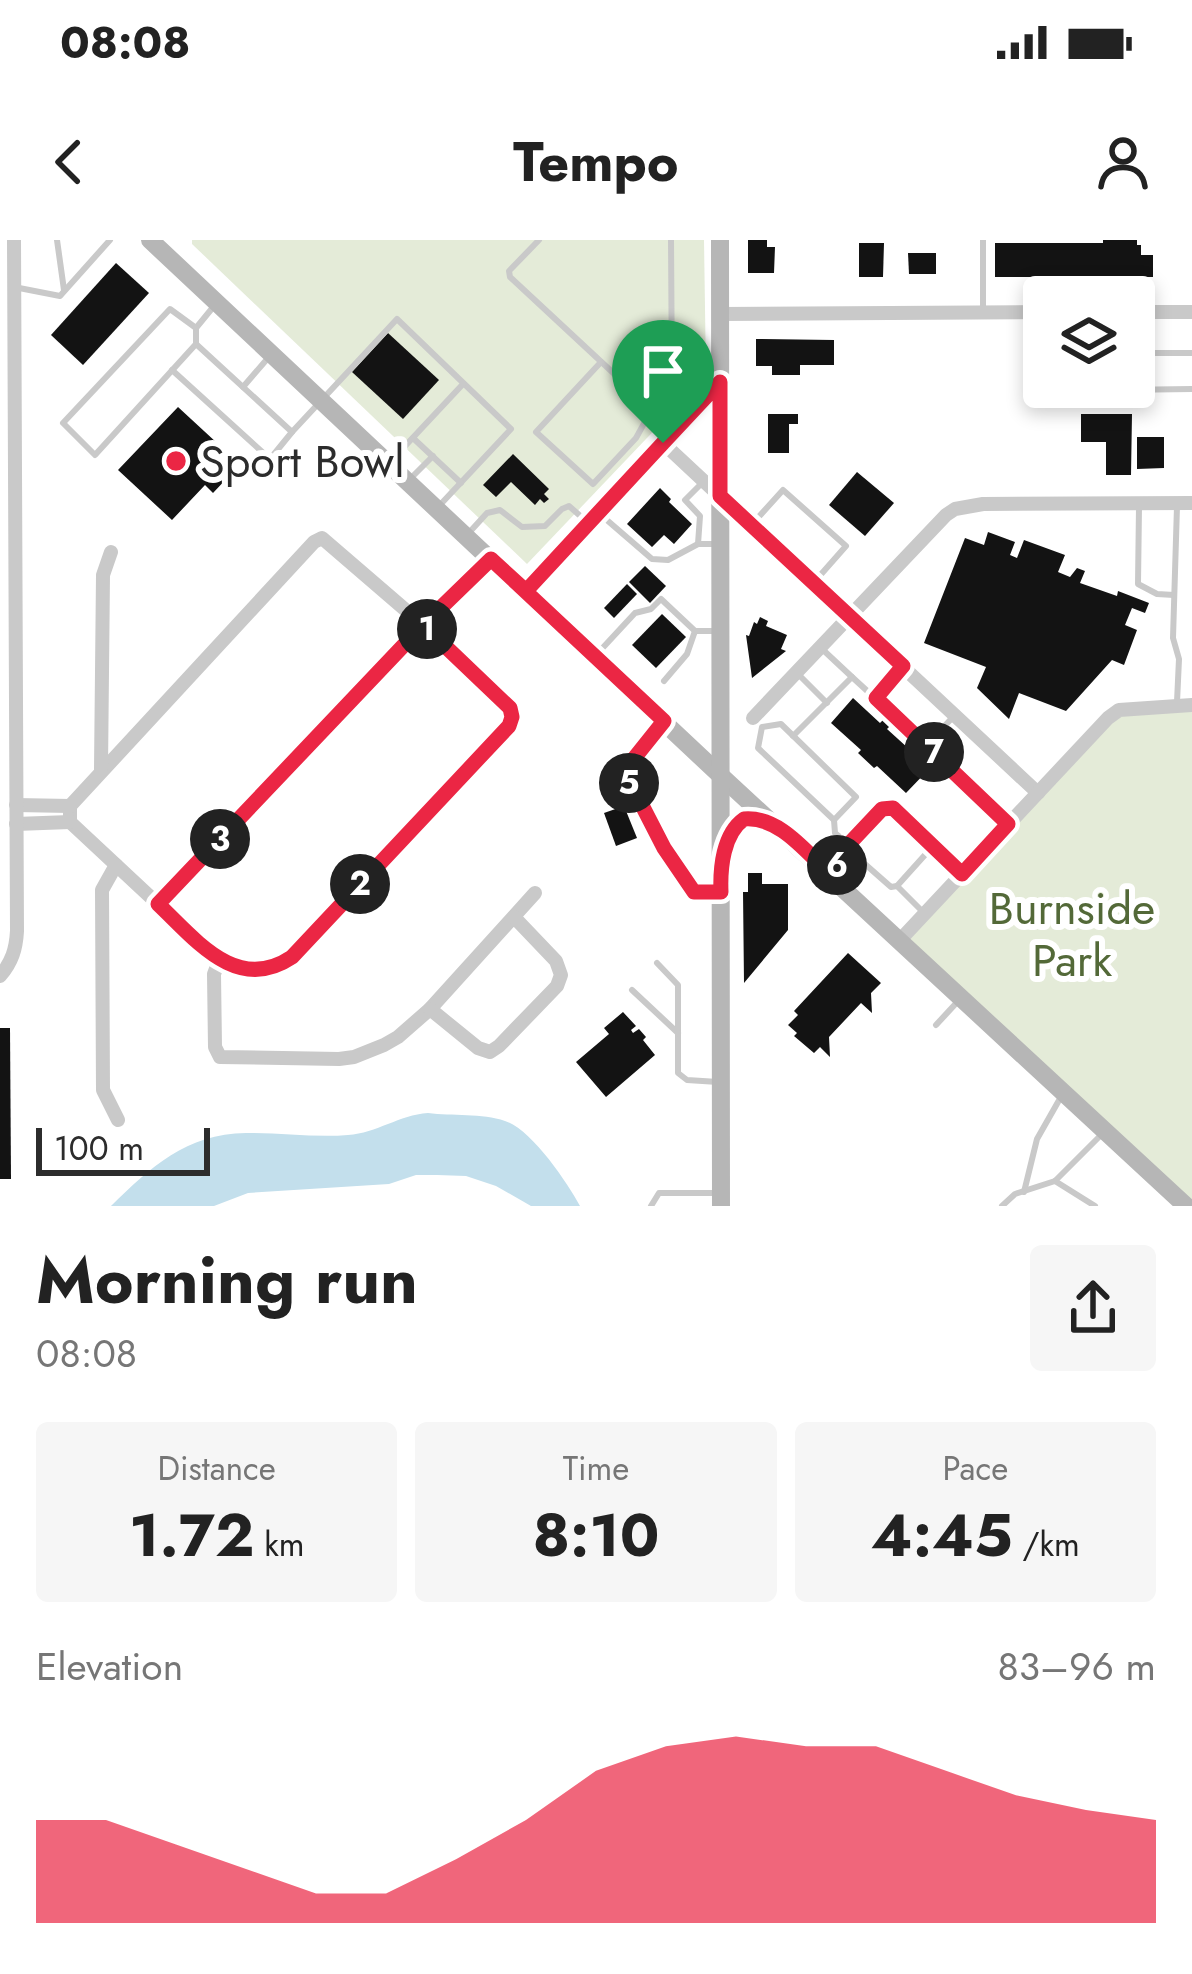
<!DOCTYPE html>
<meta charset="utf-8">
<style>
:root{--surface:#fff;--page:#f6f6f6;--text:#222;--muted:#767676;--accent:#eb2644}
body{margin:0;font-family:Jost,sans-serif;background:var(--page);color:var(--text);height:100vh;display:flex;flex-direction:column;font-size:45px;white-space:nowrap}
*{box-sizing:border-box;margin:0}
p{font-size:39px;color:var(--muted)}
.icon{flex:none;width:66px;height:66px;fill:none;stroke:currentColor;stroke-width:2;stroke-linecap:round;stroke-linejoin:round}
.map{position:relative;height:966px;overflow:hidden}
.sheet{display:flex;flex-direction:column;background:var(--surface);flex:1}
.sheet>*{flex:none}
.buttons{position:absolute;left:1023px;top:36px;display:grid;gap:24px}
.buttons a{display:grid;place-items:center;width:132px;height:132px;border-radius:12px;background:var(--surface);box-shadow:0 6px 18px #0003;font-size:60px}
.scale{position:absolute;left:36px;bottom:30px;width:174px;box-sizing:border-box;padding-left:12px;border:6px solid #2c2c2c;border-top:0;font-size:33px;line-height:42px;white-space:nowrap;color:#2c2c2c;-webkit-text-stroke:9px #fff;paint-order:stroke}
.pin{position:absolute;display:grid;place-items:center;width:102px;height:102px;color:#fff;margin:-123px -51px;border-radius:50% 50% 50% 0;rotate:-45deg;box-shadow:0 0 12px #0007}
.pin .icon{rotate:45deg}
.km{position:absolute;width:60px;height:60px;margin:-30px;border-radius:50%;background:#222;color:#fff;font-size:33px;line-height:60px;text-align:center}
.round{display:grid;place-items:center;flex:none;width:126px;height:126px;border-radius:12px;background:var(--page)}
.headline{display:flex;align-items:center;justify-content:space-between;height:204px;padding:0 36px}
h1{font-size:66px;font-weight:700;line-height:90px}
.stats{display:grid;grid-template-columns:repeat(3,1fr);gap:18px;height:204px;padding:12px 36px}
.stats div{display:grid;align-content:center;border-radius:12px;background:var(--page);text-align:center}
.stats b{font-size:60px;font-weight:700}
.stats small{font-size:33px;font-weight:400}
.stats p{font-size:33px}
.chart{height:336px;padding:24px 36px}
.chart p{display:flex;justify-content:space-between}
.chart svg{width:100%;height:216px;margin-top:12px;fill:var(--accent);opacity:.7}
.status{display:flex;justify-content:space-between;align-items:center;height:84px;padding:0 60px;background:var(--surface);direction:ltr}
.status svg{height:33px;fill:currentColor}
header{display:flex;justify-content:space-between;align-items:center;height:156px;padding:0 36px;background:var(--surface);font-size:54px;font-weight:700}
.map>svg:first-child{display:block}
</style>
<div class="status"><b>08:08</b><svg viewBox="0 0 49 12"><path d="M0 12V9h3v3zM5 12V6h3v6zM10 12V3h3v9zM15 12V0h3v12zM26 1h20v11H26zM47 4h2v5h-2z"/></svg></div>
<header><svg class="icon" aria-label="back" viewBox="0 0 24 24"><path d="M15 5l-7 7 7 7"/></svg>Tempo<svg class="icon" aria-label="person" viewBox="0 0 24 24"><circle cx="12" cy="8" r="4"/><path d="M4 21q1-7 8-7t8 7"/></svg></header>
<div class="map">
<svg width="1192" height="966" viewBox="0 0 1192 966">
<rect width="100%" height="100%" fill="#fff"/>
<g fill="#e4ebd8">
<path d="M 192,0 L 704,0 L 706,136 L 527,324 L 192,4 Z"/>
<path d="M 1192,465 L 1192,966 L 901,699 L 1108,478 Z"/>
</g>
<path fill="#c3dfec" d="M 428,873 C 452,876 482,873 505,881 C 531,889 567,942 580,966 L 531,966 L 496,946 L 466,936 L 437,935 L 416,935 L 389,944 L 248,953 L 214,966 L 111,966 C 151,927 186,894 246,893 C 280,892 314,898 348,895 C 377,893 399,875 428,873 Z"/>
<g fill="#131313">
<path d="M 748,0 L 767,0 L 767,7 L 775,7 L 774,33 L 748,33 Z"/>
<path d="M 1103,0 L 1137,0 L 1137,5 L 1141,5 L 1141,15 L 1153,15 L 1153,37 L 995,37 L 995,3 L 1103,3 Z"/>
<path d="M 859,3 L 884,3 L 883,37 L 859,37 Z"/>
<path d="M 908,13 L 936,13 L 936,34 L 909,34 Z"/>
<path d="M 116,23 L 149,53 L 83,125 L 51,95 Z"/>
<path d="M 388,93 L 439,140 L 403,179 L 352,132 Z"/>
<path d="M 756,99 L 834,100 L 834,125 L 800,125 L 800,135 L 772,135 L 772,126 L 756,126 Z"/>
<path d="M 178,167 L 230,215 L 221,226 L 230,235 L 213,253 L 205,245 L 172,280 L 118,230 Z"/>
<path d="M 768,174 L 798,174 L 798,184 L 789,184 L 789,213 L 768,213 Z"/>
<path d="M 1081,174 L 1132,174 L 1131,235 L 1106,235 L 1106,202 L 1081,202 Z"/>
<path d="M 1137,197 L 1164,197 L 1164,228 L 1137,229 Z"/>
<path d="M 513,214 L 549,249 L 544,254 L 549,259 L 544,263 L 540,259 L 535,265 L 511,242 L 496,257 L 483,245 Z"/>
<path d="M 857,232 L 894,263 L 865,296 L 829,265 Z"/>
<path d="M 660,248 L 671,259 L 669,262 L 692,284 L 674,304 L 664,295 L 652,307 L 627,284 Z"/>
<path d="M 988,292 L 1015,302 L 1010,315 L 1017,318 L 1024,300 L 1065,315 L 1058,332 L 1070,337 L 1077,328 L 1085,331 L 1080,343 L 1117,356 L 1118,351 L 1149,363 L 1145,373 L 1132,368 L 1125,385 L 1137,390 L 1124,425 L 1112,420 L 1066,471 L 1019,453 L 1009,479 L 977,448 L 986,427 L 924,403 L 965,298 L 984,305 Z"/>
<path d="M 645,326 L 666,346 L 650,363 L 629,342 Z"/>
<path d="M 627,344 L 637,354 L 614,378 L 604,368 Z"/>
<path d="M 662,374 L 686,397 L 656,428 L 632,405 Z"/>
<path d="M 760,377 L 768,381 L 766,386 L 787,395 L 781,409 L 786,411 L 752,438 L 746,395 L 749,396 L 754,382 L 757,384 Z"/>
<path d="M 853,458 L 880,483 L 884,479 L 891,485 L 887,489 L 930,528 L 906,553 L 877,526 L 874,528 L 858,513 L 861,510 L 831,483 Z"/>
<path d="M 624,566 L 637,598 L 616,606 L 604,573 Z"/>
<path d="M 748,633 L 762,633 L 762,644 L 788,644 L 788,690 L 744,743 L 743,652 L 748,652 Z"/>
<path d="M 848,713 L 881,743 L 871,753 L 872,773 L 861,763 L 829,797 L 830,817 L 820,807 L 814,813 L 794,796 L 797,793 L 788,785 L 798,775 L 794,771 Z"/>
<path d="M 623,772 L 636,786 L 631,790 L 633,793 L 639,789 L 646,797 L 643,800 L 655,815 L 606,857 L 576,822 L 609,794 L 604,788 Z"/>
<path d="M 0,788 L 10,788 L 11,939 L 0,939 Z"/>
</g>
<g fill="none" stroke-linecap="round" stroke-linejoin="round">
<g stroke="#c9c9c9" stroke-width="6">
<path d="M 57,0 L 64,50"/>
<path d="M 539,0 L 509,31 L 510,37 L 652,169 L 672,147 L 671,0"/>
<path d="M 14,47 L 60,56 L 110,0"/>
<path d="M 214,66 L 196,88 L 196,104 L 292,192 L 397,79 L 511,189 L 439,266"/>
<path d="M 983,69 L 983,0"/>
<path d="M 196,104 L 95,215 L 63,183 L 170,69 L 196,88"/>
<path d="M 1134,113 L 1192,113"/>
<path d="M 601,122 L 536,192 L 593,244 L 636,198 L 652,169"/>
<path d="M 172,130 L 270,219 L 292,192"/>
<path d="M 243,147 L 268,118"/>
<path d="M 1115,147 L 1119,150 L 1192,149"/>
<path d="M 654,167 L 676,189"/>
<path d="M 413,198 L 461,243"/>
<path d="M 392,220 L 463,144"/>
<path d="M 410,239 L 433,216"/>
<path d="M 1139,267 L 1138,344 L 1157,354 L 1174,355"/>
<path d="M 601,275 L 652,319 L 668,320 L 698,304 L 717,304"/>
<path d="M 754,282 L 783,250 L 846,306 L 816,340"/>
<path d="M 466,296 L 487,273 L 500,270 L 522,287 L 545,286 L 562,269 L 569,266 L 586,281"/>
<path d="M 698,304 L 700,276 L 685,260 L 702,243"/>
<path d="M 597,414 L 635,373 L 651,369 L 661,359 L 695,391 L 717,391"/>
<path d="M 797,433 L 827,463"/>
<path d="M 852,437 L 876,459 L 901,429"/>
<path d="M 664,441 L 687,414 L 695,391"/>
<path d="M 876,459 L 1008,584"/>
<path d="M 1177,462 L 1179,419 L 1173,398 L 1177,266"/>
<path d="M 661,483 C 647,501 625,520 629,544 L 690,648 L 698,654 L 716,653"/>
<path d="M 781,484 L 856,557 L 834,580 L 758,508 L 762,487 Z"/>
<path d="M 793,496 L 852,437 L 821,408"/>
<path d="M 927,505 L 952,478"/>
<path d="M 834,580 L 835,593 L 849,604"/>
<path d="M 849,610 L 849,604 L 882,569 L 893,568 L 933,606"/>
<path d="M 831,631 L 849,610 L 891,647 L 897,646"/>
<path d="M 922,671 L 897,646 L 933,606 L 962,634"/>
<path d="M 657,723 L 678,745 L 678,833 L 687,840 L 718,842"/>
<path d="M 632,750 L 678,793"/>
<path d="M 936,785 L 960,759"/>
<path d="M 1055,941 L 1095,966"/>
<path d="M 1024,952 L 1037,899 L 1062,855"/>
<path d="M 651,966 L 659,953 L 718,953"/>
<path d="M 1002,966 L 1015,954 L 1055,941 L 1103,893"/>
</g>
<g stroke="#c9c9c9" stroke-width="14">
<path d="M 1134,72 L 1192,72"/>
<path d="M 720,74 L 1044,72"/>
<path d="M 663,203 L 1038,553"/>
<path d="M 322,298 L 423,385 L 510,468 L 512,477 L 509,486 L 293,717 C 268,733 246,729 219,721 L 70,582 L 70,566 L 314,302 Z"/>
<path d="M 526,351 L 720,142"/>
<path d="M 753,478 L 946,275 L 955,269 L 983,264 L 1192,263"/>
<path d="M 101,529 L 103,335 L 111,312"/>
<path d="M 16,565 L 70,566"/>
<path d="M 16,584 L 70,582"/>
<path d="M 116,625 L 102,650 L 103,850 L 118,880"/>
<path d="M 158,665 L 423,385 L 491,319"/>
<path d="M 901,699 L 1108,478 L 1119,470 L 1192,465"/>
<path d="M 219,721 L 214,734 L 215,807 L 220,817 L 339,819 L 354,817 L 384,805 L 398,797 L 430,769 L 535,653"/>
<path d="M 0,736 C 12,722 16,709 17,691 L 14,0"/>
<path d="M 430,769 L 478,808 L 490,812 L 499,806 L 557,746 L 561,735 L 556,721 L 514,677"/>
</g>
<g stroke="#b6b6b6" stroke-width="18">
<path d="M 150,0 L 720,535 L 1186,966"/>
<path d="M 720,0 L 721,966"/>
<path d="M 726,609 C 732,585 745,572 770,582"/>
</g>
</g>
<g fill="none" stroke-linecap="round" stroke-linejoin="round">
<defs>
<path id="route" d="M 663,203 L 526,351 L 491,319 L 423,385 L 510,468 L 512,477 L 509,486 L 292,717 C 237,754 196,700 158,664 L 423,385 L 491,319 L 664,481 L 632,521 L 628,538 L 664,608 L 694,652 L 721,652 C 720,628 723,594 744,579 C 779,576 805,611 829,633 L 849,610 L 849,604 L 882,569 L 893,568 L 962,634 L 1008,584 L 876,458 L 903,426 L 720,256 L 720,142 L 663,203"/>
</defs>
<use href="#route" stroke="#fff" stroke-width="24"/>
<use href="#route" stroke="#eb2644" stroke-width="15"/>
</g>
<circle fill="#eb2644" stroke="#fff" stroke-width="4.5" cx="176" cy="221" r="12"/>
<g text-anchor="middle" stroke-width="12" stroke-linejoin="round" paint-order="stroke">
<g font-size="45" fill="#2c2c2c" stroke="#fff" text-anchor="start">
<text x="200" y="237">Sport Bowl</text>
</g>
<g font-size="45" fill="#536938" stroke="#fff">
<text x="1072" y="684">Burnside<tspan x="1072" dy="52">Park</tspan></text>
</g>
</g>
</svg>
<div class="buttons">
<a><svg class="icon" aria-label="layers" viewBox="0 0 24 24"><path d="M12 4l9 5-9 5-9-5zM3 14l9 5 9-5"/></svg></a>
</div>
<div class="scale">100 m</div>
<div class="pin" style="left:663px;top:203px;background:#1e9e55"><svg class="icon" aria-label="arrive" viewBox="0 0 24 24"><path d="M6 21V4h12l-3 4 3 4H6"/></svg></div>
<b class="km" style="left:427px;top:389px">1</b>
<b class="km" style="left:360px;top:644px">2</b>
<b class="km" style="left:220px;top:599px">3</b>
<b class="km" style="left:629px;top:543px">5</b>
<b class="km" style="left:837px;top:625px">6</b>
<b class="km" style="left:934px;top:512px">7</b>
</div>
<section class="sheet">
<div class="headline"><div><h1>Morning run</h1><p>08:08</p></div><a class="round"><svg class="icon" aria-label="share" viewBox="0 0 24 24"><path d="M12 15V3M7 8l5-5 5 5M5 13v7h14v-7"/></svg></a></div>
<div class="stats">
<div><p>Distance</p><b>1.72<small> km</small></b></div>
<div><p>Time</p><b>8:10</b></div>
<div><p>Pace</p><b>4:45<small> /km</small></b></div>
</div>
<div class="chart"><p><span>Elevation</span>83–96 m</p>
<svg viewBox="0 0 160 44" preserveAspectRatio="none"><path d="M0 44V23L10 23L20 28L30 33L40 38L50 38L60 31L70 23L80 13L90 8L100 6L110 8L120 8L130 13L140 18L150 21L160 23V44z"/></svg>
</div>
</section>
